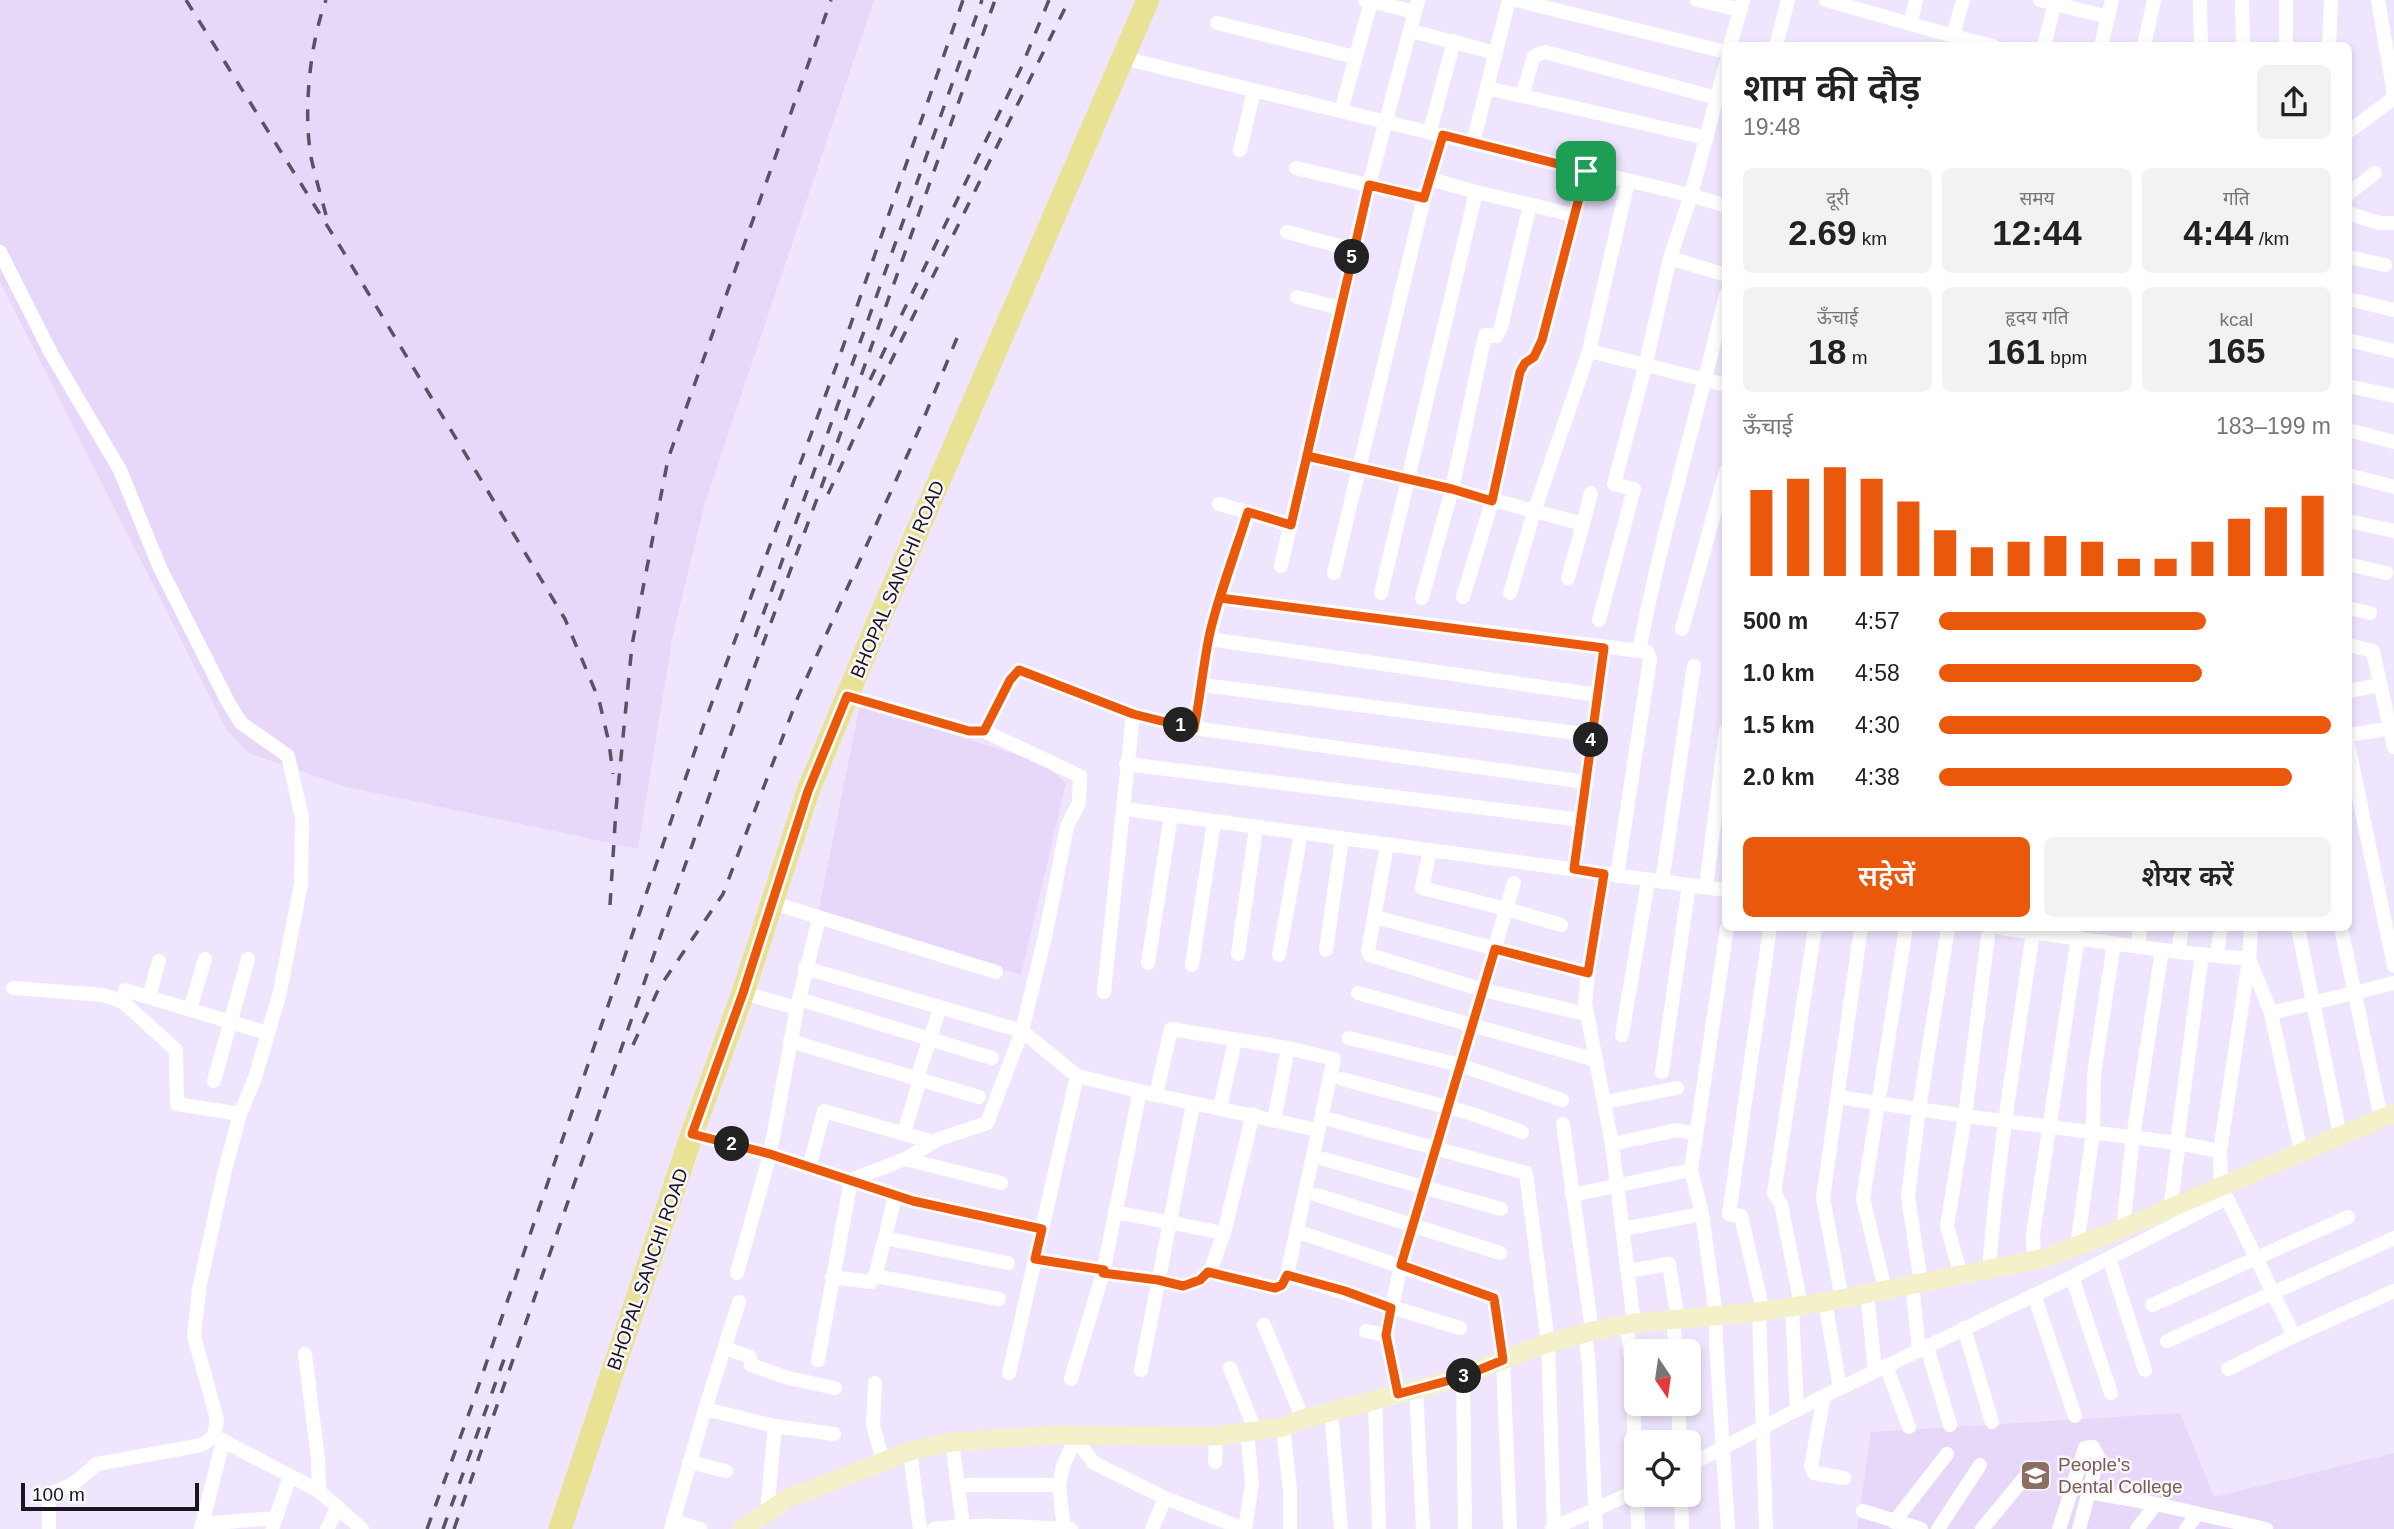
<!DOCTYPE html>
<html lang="hi">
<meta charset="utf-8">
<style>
:root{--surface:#fff;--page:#f2f2f2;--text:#222;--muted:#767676;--accent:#ea580c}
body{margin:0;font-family:Arial,"Noto Sans Devanagari",sans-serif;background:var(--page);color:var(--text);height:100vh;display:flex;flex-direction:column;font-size:26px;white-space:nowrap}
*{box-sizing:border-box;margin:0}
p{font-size:23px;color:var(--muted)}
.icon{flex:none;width:38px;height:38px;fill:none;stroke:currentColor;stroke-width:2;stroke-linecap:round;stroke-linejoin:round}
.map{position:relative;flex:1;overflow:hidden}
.panel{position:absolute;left:1722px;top:42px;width:630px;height:889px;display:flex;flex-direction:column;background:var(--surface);border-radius:10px;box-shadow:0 4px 10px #0003}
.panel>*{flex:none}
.needle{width:46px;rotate:167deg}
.tools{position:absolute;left:1624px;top:1339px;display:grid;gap:14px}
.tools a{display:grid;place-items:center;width:77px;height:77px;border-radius:10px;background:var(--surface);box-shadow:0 4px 10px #0003;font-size:35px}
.scale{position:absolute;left:21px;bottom:18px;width:178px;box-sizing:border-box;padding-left:7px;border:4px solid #1a161f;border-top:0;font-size:19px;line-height:24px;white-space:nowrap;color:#1a161f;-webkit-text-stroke:5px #f9f6fc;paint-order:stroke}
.pin{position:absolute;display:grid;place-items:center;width:60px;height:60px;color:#fff;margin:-30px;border-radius:14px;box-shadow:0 4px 10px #0006}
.km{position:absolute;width:35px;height:35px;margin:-18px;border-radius:50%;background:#222;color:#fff;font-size:19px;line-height:35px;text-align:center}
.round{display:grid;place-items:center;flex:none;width:74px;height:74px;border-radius:10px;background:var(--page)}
.overview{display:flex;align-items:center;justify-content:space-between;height:119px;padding:0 21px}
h1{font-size:38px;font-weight:600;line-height:52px}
.figures{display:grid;grid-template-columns:repeat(3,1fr);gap:10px;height:119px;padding:7px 21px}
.figures div{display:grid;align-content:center;border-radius:10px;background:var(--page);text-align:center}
.figures b{font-size:35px;font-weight:600}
.figures small{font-size:19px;font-weight:400}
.figures p{font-size:19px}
.chart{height:196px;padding:14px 21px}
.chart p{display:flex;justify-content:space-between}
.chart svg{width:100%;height:126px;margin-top:7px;stroke:var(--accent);stroke-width:6}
.action{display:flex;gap:14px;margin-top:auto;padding:14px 21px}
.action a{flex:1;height:80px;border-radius:10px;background:var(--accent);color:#fff;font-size:28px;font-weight:600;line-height:80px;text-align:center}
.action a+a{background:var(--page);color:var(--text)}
ul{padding:0 21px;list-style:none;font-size:23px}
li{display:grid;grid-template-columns:112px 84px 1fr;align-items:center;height:52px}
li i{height:18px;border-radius:9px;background:var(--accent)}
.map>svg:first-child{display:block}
</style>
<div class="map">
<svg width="2394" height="1529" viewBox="0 0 2394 1529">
<rect width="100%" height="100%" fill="#f0e5ff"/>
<g fill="#e7d8fa">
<path d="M 0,0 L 874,0 L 705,503 L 673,634 L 638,849 L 347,787 L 248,753 L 226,729 L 0,282 Z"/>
<path d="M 860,705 L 1042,763 L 1066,783 L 1021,975 L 818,913 Z"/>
<path d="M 2180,1413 L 2214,1497 L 2394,1453 L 2394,1529 L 1857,1529 L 1871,1432 Z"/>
</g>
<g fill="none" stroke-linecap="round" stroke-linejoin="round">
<g stroke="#fff" stroke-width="14">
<path d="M 1365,0 L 1415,12"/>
<path d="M 1516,0 L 1726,52"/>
<path d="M 1697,0 L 1741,10"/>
<path d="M 1826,0 L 1953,36 L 1963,0"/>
<path d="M 2040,0 L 2108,17"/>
<path d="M 2200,0 L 2201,46"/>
<path d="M 2242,0 L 2243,46"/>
<path d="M 2286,0 L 2286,46"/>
<path d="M 2378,0 L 2394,94"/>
<path d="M 1217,23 L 1355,57"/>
<path d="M 1910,24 L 1916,0"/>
<path d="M 1411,31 L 1496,53"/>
<path d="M 1953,36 L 1993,46"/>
<path d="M 1730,46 L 1743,0"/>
<path d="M 1776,46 L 1788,0"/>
<path d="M 2044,46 L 2055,3"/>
<path d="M 2101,46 L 2112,0"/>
<path d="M 2144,46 L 2154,0"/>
<path d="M 2329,46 L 2331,0"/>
<path d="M 1124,58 C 1269,95 1416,128 1561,165 C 1616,179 1672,188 1726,206"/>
<path d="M 1487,88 L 1707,138"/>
<path d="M 1522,96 L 1534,56 L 1545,52 L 1717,98"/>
<path d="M 1341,111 L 1371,2"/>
<path d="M 1430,131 L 1454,41"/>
<path d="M 2348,132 L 2394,98"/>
<path d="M 1473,143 L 1509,0"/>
<path d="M 1240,150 L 1254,91"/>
<path d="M 1296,168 L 1424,198"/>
<path d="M 1430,179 L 1476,192 L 1574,215"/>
<path d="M 2348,194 L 2375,173"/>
<path d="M 2348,213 L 2379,223 L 2394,223"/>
<path d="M 1287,232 L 1354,250"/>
<path d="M 0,252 L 52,355 L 120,470 L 160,568 L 228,702 L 241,723 L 288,756 L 302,818 L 301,884 L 280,992 L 255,1078 L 240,1114 L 224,1174 L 199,1289 L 194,1336 L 217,1419 L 214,1436 L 202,1445 L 97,1464 L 73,1484 L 49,1494 L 49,1529"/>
<path d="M 2348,257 L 2385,265"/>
<path d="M 1670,258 L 1726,275"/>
<path d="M 1297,297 L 1340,308"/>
<path d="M 2348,299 L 2394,310"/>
<path d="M 2348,340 L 2394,351"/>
<path d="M 1589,351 L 1726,385"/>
<path d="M 2348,386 L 2394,396"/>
<path d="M 2348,430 L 2394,442"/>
<path d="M 1307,456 L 1452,489 L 1583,524 L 1591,493"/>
<path d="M 2348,475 L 2394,487"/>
<path d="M 1219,504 L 1291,525"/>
<path d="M 2348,521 L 2394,531"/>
<path d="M 2348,564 L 2386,573"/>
<path d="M 1281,566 L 1369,185 L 1418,0"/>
<path d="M 1334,573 L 1424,198 L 1443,135"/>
<path d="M 1568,578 L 1583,524"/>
<path d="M 1381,593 L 1476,192"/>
<path d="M 1510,593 L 1534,512 L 1589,351 L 1628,182"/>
<path d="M 1463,597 L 1492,501 L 1520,372 L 1525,363 L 1534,357 L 1542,340 L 1586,171"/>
<path d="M 1220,598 L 1249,512"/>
<path d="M 1422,598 L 1452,489 L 1485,335 L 1496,336 L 1501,327 L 1530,205"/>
<path d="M 2348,608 L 2370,613"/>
<path d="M 1599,620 L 1634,489 L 1614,484 L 1645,367 L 1670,258 L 1691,195 L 1726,63"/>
<path d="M 1682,629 L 1726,471"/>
<path d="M 1209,639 L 1598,695"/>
<path d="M 2348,645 L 2373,651 L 2394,747"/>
<path d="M 1639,651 C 1662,531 1698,413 1726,294"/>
<path d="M 1203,685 L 1592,735"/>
<path d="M 2348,691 L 2380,685"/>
<path d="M 847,696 L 969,731 L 984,731 L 1010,680 L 1019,670 L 1133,714 L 1194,728 L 1209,639 L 1220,598 L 1647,652 L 1650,659 L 1617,876"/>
<path d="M 1194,728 L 1586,782"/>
<path d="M 2348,735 L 2394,728"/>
<path d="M 2348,744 L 2394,966"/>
<path d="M 1126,764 L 1582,820"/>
<path d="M 1125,809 L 1726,890"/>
<path d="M 1387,845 L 1368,951 L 1370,955 L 1483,990 L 1586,1014"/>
<path d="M 1430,850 L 1422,888 L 1507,909 L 1561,925"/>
<path d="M 1574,869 L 1604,648"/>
<path d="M 1604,874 L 1588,973 L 1585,1003 L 1612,1144 L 1634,1323"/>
<path d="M 1662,882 L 1694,666"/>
<path d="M 1706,887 L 1726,730"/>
<path d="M 773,903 L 996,972"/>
<path d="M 1375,917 L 1588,973"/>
<path d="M 1727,928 L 1691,1170 L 1702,1214 L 1716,1315 L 1716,1342 L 1728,1529"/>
<path d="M 2000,928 L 2178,952 L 2249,959 L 2271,1013 L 2301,1152"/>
<path d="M 2251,928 L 2249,959 L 2220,1151 L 2221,1186 L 2294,1336"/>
<path d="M 2298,928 L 2340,1135"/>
<path d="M 2341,928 L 2381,1118"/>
<path d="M 2138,946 L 2140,928"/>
<path d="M 1326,950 L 1342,838"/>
<path d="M 2178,952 L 2182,928"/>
<path d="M 1238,954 L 1256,828"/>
<path d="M 1279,955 L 1301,833"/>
<path d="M 2217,955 L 2221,928"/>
<path d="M 1148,963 L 1171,815"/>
<path d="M 1192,965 L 1214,822"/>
<path d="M 805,968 L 1022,1031 L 1077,1076 L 1156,1095 L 1318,1130"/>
<path d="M 13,988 L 103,995 L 113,998 L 123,1002 L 176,1050 L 177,1104 L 240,1114"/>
<path d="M 125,990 L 267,1033"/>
<path d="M 1104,992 L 1133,714"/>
<path d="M 743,993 L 797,1008"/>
<path d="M 1358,993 L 1596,1060"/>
<path d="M 149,997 L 159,961"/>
<path d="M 799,999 L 992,1058"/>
<path d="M 190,1009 L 205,959"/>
<path d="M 2271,1013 L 2394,983"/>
<path d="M 1622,1035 L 1648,881"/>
<path d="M 1349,1038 L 1460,1065 L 1562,1100"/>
<path d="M 790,1041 L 979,1097"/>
<path d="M 1662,1072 L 1689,885"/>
<path d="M 917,1078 L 940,1008"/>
<path d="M 1342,1079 L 1473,1114 L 1522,1132"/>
<path d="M 214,1081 L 248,959"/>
<path d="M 1156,1095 L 1171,1029 L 1288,1048 L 1334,1059 L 1287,1275 L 1282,1285 L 1275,1288 L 1208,1272"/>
<path d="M 1838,1097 L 1965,1116 L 2177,1143 L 2220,1151"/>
<path d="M 1605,1102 L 1677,1088"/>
<path d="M 1220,1108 L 1235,1040"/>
<path d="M 1274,1120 L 1288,1048"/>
<path d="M 1332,1120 L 1526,1173 L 1548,1343 L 1554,1529"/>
<path d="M 1563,1124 L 1592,1331"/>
<path d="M 904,1133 L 920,1079"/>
<path d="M 692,1134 L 770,1154 L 913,1201 L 1042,1229"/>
<path d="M 2177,1143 L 2202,954"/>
<path d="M 1612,1144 L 1677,1130 L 1696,1134"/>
<path d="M 905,1159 L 939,1139 L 987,1123 L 1022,1031 L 1046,932 L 1067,826 L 1079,803 L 1080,776 L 984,731"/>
<path d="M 1324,1159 L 1501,1209"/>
<path d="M 809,1168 L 824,1111 L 933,1142"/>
<path d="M 1317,1195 L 1500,1253"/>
<path d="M 1572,1195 L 1691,1170"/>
<path d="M 895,1196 L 885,1238 L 1008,1263"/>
<path d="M 2170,1208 L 2179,1143"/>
<path d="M 1115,1212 L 1224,1233"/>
<path d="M 2123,1228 L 2133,1137 L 2162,950"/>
<path d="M 1623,1229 L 1702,1214"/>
<path d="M 1296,1231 L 1494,1298 L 1503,1360 L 1510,1529"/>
<path d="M 885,1238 L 875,1276 L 999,1299"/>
<path d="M 2077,1246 L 2093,1132 L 2094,1074 L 2114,944"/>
<path d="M 2109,1258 L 2145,1370"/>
<path d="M 1035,1259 L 1104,1270"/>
<path d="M 2034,1261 L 2033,1235 L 2078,937"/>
<path d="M 1628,1271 L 1669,1264 L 1678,1320"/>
<path d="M 1989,1271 C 1997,1157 2017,1044 2033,932"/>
<path d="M 737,1273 L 770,1154 L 797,1008 L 819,918"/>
<path d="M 1103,1273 L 1158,1280 L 1183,1286 L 1200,1280 L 1211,1269 L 1224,1233 L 1253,1114"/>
<path d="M 1287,1275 L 1460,1328"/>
<path d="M 1961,1276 L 1947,1226 L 1965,1116 L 1989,928"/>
<path d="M 832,1277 L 871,1282 L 875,1276"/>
<path d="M 2072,1277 L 2111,1393"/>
<path d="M 1921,1283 L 1908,1196 L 1919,1109 L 1948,928"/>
<path d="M 1912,1285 L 1919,1350"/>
<path d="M 1885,1289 L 1863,1199 L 1906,928"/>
<path d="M 1867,1293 L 1875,1371"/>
<path d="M 2034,1295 L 2075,1416"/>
<path d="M 1842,1299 L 1823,1198 L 1861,928"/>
<path d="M 1825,1302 L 1840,1388"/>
<path d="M 1801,1305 L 1781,1204 L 1774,1193 L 1815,928"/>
<path d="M 2152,1305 L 2348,1217"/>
<path d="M 1792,1308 L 1797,1410"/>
<path d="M 1763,1311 L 1741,1216 L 1729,1214 L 1770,928"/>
<path d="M 1759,1312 L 1766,1529"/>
<path d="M 1673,1320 L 1676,1351"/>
<path d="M 1627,1324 L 1632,1371 L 1636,1479"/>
<path d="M 1264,1325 L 1303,1419"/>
<path d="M 1964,1328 L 1992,1422"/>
<path d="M 1366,1331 L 1386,1335"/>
<path d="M 1585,1333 L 1589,1366 L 1596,1529"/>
<path d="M 2167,1341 L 2394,1238"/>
<path d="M 1927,1347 L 1950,1425"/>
<path d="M 725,1348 L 750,1357 L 751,1365 L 788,1378 L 835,1388"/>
<path d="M 305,1354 L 318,1458 L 319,1491"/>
<path d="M 818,1360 L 851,1180 L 905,1159 L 1001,1183"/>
<path d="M 1886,1366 L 1909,1427"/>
<path d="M 1230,1368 L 1256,1432"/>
<path d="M 2228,1369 L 2294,1336 L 2394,1291"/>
<path d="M 1141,1370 L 1193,1104"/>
<path d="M 1009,1373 L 1077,1076"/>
<path d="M 1463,1377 L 1465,1529"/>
<path d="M 1071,1379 L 1103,1273 L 1140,1091"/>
<path d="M 875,1383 L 873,1425 L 883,1461"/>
<path d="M 1416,1388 L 1423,1529"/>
<path d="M 1398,1394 L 1386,1335 L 1401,1265 L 1514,883"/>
<path d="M 1824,1396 L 1811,1466 L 1814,1473 L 1844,1478"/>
<path d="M 1375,1400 L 1379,1529"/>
<path d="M 1678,1404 L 1680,1442"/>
<path d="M 705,1409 L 775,1426 L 834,1434"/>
<path d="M 1331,1412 L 1341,1529"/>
<path d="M 1283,1427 L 1290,1490 L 1290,1529"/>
<path d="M 214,1436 L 319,1491 L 362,1529"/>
<path d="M 1077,1436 L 1083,1449 L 1094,1463 L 1165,1498 L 1244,1529"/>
<path d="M 952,1442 L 963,1525"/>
<path d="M 910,1451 L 920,1529"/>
<path d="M 689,1462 L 726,1471"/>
<path d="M 1215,1462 L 1216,1436"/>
<path d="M 1689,1465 L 1824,1396 L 2072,1277 L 2225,1199"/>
<path d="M 959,1485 L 1059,1485 L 1063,1466 L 1077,1436"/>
<path d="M 1059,1485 L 1064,1529"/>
<path d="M 2089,1492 L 2156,1504 L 2266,1529"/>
<path d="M 1637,1494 L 1638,1529"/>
<path d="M 1681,1494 L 1682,1529"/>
<path d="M 1863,1511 L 1921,1529"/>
<path d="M 767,1512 L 775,1426"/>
<path d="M 673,1521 L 700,1529"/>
<path d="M 1894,1522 L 1947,1454"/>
<path d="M 202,1524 L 276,1518"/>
<path d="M 201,1529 L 223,1441"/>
<path d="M 272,1529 L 290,1476"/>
<path d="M 327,1529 L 337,1509"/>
<path d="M 671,1529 L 705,1409 L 739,1302"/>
<path d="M 934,1529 C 980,1523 1025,1527 1071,1529"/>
<path d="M 1152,1529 L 1165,1498"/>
<path d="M 1245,1529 L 1252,1484 L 1247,1432"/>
<path d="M 1552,1529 L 1636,1491"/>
<path d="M 1938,1529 L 1980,1465"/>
<path d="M 1982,1529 L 2025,1477"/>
<path d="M 2059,1529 L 2085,1448 L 2093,1447 L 2098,1457 L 2079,1529"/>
<path d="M 2137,1529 L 2156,1504"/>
<path d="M 2186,1529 L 2197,1515"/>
</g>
<path stroke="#f4f0c9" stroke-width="19" d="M 742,1529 L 787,1499 L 910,1451 L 952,1442 L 1053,1435 L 1216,1436 L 1283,1427 L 1303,1419 L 1463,1377 L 1489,1365 L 1548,1343 L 1592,1331 L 1634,1323 L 1756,1312 L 1825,1302 L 2045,1258 L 2121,1229 L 2394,1113"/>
<path stroke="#e9e294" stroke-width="23" d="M 560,1529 L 692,1134 L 743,993 L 808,791 L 880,617 L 1148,0"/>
<g stroke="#595361" stroke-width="3.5" stroke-dasharray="12 12" stroke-linecap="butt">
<path d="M 186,0 L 338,243 L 565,619 L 599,700 L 609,743 L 613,774"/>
<path d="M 326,215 C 321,196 315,176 311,157 C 303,111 310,43 326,0"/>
<path d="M 870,380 L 1021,68 L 1049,0"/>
<path d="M 828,494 L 869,406 L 1069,0"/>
<path d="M 755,637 L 982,0"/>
<path d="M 610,905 L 616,809 L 632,645 L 668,459 L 831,0"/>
<path d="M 633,1045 L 659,988 L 723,894 L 798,697 L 921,425 L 957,338"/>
<path d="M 427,1529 L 472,1405 L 704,724 L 837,364 L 963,0"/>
<path d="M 443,1529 L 507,1351"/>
<path d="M 454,1529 L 751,676 L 821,488 L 995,0"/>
</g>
</g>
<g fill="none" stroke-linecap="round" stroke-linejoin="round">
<defs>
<path id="route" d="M 1586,171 L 1542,340 L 1534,357 L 1525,363 L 1520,372 L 1492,501 L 1452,489 L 1307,456 L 1291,525 L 1248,512 C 1235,553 1218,595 1209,637 C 1203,667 1200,698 1194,729 L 1133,714 L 1019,670 L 1010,680 L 984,731 L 969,731 L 847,696 L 808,791 L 743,993 L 692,1134 L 770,1154 L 913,1201 L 1042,1229 L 1035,1259 L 1104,1270 L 1103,1273 L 1158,1280 L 1183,1286 L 1200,1280 L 1208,1272 L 1275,1288 L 1282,1285 L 1287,1275 L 1345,1291 L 1391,1308 L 1386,1335 L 1398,1394 L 1462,1377 L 1503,1360 L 1494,1298 L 1401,1265 L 1495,949 L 1588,973 L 1604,874 L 1574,869 L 1604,648 L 1220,598 L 1248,512 L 1291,525 L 1369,185 L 1424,198 L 1443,135 L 1586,171"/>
</defs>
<use href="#route" stroke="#fff" stroke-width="14"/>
<use href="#route" stroke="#ea580c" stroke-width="9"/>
</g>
<defs>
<symbol id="university-square" viewBox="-11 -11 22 22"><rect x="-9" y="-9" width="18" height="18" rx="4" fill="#8d6e63" stroke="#f9f6fc"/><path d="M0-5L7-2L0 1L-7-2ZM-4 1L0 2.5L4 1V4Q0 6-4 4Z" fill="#fff"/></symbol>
</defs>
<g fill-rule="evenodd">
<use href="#university-square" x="2018" y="1458" width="35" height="35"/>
</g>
<g text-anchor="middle" stroke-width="5" stroke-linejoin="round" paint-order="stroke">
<g font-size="19" fill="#1a161f" stroke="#f9f6fc">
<text transform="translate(897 579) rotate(-67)" y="7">BHOPAL SANCHI ROAD</text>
<text transform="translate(647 1269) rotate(-71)" y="7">BHOPAL SANCHI ROAD</text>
</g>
<g font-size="19" fill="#785e54" stroke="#f9f6fc" text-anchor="start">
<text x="2058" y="1471">People's<tspan x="2058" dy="22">Dental College</tspan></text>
</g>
</g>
</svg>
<div class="tools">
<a><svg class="needle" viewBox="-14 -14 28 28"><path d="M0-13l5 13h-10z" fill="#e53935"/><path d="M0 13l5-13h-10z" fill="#767676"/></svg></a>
<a><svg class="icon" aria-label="locate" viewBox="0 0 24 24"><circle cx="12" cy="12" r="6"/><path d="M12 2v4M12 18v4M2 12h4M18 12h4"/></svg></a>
</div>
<div class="scale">100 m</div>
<div class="pin" style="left:1586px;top:171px;background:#1e9e55"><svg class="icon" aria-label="arrive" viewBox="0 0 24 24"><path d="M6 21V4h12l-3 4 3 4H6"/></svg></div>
<b class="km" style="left:1181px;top:725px">1</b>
<b class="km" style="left:732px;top:1144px">2</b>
<b class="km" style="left:1464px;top:1376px">3</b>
<b class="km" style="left:1591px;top:740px">4</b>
<b class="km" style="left:1352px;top:257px">5</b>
<section class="panel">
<div class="overview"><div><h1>शाम की दौड़</h1><p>19:48</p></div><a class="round"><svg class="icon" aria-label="share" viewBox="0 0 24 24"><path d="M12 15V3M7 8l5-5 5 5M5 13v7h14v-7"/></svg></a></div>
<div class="figures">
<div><p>दूरी</p><b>2.69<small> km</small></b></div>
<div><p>समय</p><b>12:44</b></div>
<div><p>गति</p><b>4:44<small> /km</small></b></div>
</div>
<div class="figures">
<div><p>ऊँचाई</p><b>18<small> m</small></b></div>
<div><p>हृदय गति</p><b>161<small> bpm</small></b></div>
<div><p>kcal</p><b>165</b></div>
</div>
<div class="chart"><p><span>ऊँचाई</span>183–199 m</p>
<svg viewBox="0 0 160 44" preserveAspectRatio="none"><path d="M5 44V14M15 44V10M25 44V6M35 44V10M45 44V18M55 44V28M65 44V34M75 44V32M85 44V30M95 44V32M105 44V38M115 44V38M125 44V32M135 44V24M145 44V20M155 44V16"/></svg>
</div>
<ul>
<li><b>500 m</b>4:57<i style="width:68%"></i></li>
<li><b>1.0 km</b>4:58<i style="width:67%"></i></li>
<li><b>1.5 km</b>4:30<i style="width:100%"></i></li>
<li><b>2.0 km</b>4:38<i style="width:90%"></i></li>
</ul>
<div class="action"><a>सहेजें</a><a>शेयर करें</a></div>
</section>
</div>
